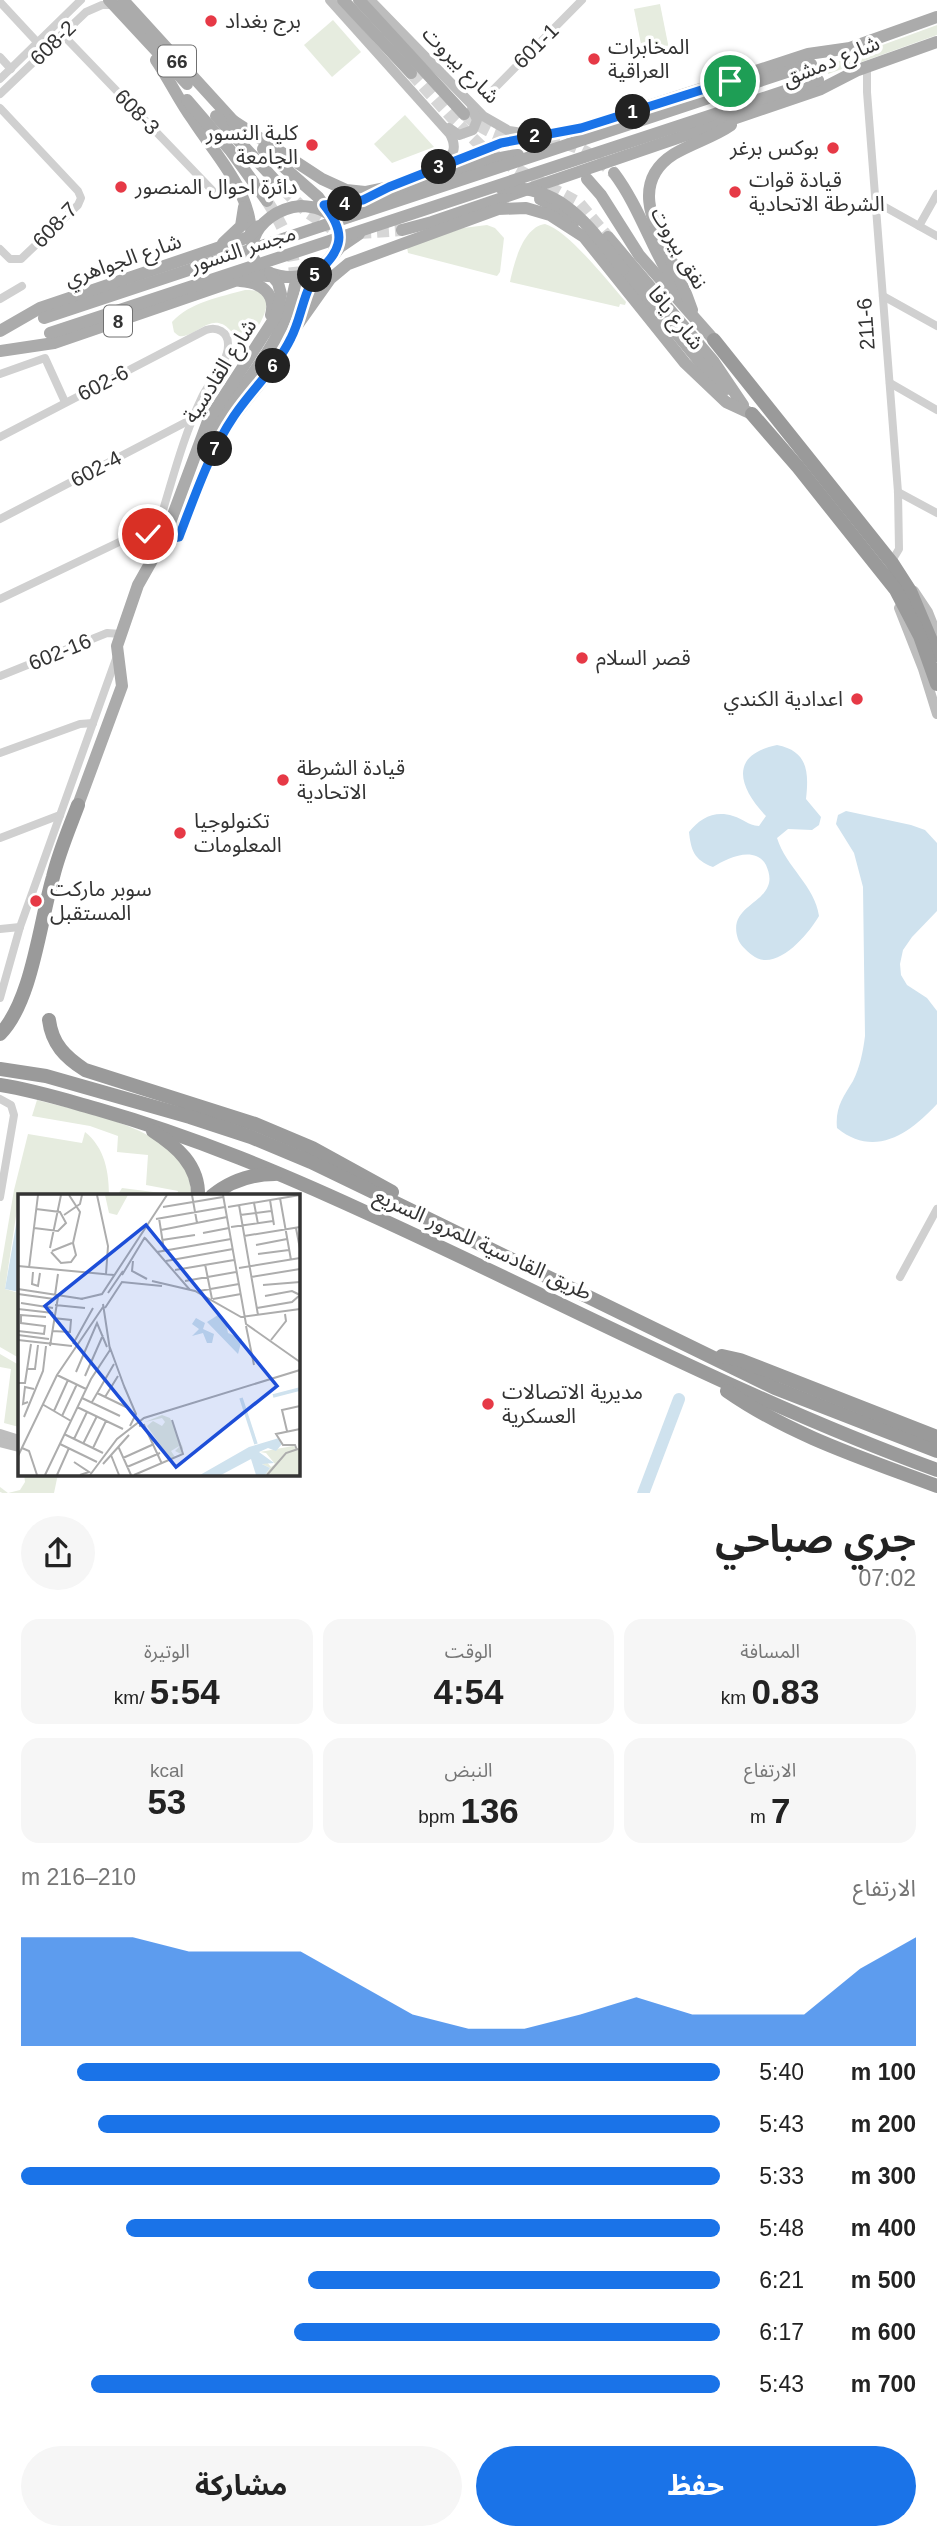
<!DOCTYPE html>
<html lang="ar">
<meta charset="utf-8">
<style>
:root{--surface:#fff;--page:#f6f6f6;--text:#222;--muted:#767676;--accent:#1a73e8}
body{margin:0;font-family:Helvetica,"Noto Sans Arabic",sans-serif;background:var(--page);color:var(--text);direction:rtl;height:100vh;display:flex;flex-direction:column;font-size:26px;white-space:nowrap}
*{box-sizing:border-box;margin:0}
p{font-size:23px;color:var(--muted)}
.icon{flex:none;width:38px;height:38px;fill:none;stroke:currentColor;stroke-width:2;stroke-linecap:round;stroke-linejoin:round}
.map{position:relative;height:1493px;overflow:hidden;direction:ltr}
.drawer{display:flex;flex-direction:column;background:var(--surface);flex:1}
.drawer>*{flex:none}
.pin{position:absolute;display:grid;place-items:center;width:60px;height:60px;color:#fff;margin:-30px;border:4px solid #fff;border-radius:50%;box-shadow:0 2px 7px #0007}
.km{position:absolute;width:35px;height:35px;margin:-18px;border-radius:50%;background:#222;color:#fff;font-size:19px;line-height:35px;text-align:center}
.round{display:grid;place-items:center;flex:none;width:74px;height:74px;border-radius:37px;background:var(--page)}
.headline{display:flex;align-items:center;justify-content:space-between;height:119px;padding:0 21px}
h1{font-size:38px;font-weight:700;line-height:52px}
.metrics{display:grid;grid-template-columns:repeat(3,1fr);gap:10px;height:119px;padding:7px 21px}
.metrics div{display:grid;align-content:center;border-radius:18px;background:var(--page);text-align:center}
.metrics b{font-size:35px;font-weight:700}
.metrics small{font-size:19px;font-weight:400}
.metrics p{font-size:19px}
.chart{height:196px;padding:14px 21px}
.chart p{display:flex;justify-content:space-between}
.chart svg{width:100%;height:126px;margin-top:7px;fill:var(--accent);opacity:.7}
.button{display:flex;gap:14px;margin-top:auto;padding:14px 21px}
.button a{flex:1;height:80px;border-radius:42px;background:var(--accent);color:#fff;font-size:28px;font-weight:700;line-height:80px;text-align:center}
.button a+a{background:var(--page);color:var(--text)}
ul{padding:0 21px;list-style:none;font-size:23px}
li{display:grid;grid-template-columns:112px 84px 1fr;align-items:center;height:52px}
li i{height:18px;border-radius:9px;background:var(--accent)}
.map>svg:first-child{display:block}
</style>
<div class="map">
<svg width="937" height="1494" viewBox="0 0 937 1494">
<rect width="100%" height="100%" fill="#fff"/>
<g fill="#e6ecdf">
<path d="M 660,4 L 669,49 L 643,54 L 634,9 Z"/>
<path d="M 333,20 L 361,52 L 332,77 L 304,45 Z"/>
<path d="M 937,25 L 937,35 L 828,74 L 825,66 Z"/>
<path d="M 405,115 L 434,147 L 392,163 L 374,144 Z"/>
<path d="M 545,224 C 569,231 608,282 626,302 L 625,305 L 620,304 L 619,307 L 510,282 C 514,263 523,227 545,224 Z"/>
<path d="M 487,225 L 495,228 L 504,238 L 500,272 L 497,276 L 408,253 L 407,247 L 463,228 Z"/>
<path d="M 245,290 C 292,289 249,340 239,354 L 234,351 C 236,343 236,336 230,330 C 213,312 200,333 184,336 C 178,337 178,335 174,332 L 172,322 C 190,302 220,297 245,290 Z"/>
<path d="M 37,1100 C 85,1113 194,1130 191,1196 L 117,1196 L 122,1188 L 177,1195 L 178,1191 L 146,1185 L 148,1155 L 117,1152 L 118,1136 L 90,1126 L 32,1116 Z"/>
<path d="M 85,1132 C 105,1148 109,1172 109,1196 L 39,1196 L 21,1193 L 19,1196 L 5,1289 L 19,1293 L 17,1315 L 19,1316 L 19,1358 L 0,1347 L 0,1273 L 14,1190 L 28,1134 L 82,1143 Z"/>
<path d="M 0,1354 L 19,1365 L 19,1427 L 4,1423 L 11,1369 L 0,1367 Z"/>
<path d="M 24,1474 L 58,1474 L 54,1493 L 5,1494 L 0,1492 L 0,1487 L 8,1493 L 20,1490 L 25,1482 Z"/>
</g>
<g fill="#cfe2ee">
<path d="M 777,745 C 808,751 809,772 806,799 L 821,817 L 819,825 L 812,830 L 788,829 L 777,838 C 786,867 815,886 819,916 C 808,935 775,974 752,955 C 747,951 740,945 738,939 C 728,909 761,905 768,886 C 771,879 769,872 766,865 C 755,845 727,858 713,867 C 694,860 691,850 689,832 C 700,818 715,810 733,816 C 744,819 747,825 759,826 L 766,816 C 739,788 728,755 777,745 Z"/>
<path d="M 846,811 L 911,825 L 925,830 L 937,843 L 937,911 L 912,937 L 903,950 L 900,964 L 901,975 L 907,985 L 927,998 L 937,1011 L 937,1104 C 910,1133 875,1159 837,1128 C 835,1108 843,1097 853,1081 C 860,1067 863,1052 865,1036 L 863,887 L 854,853 L 836,824 L 838,815 Z"/>
<path d="M 19,1208 L 19,1292 L 5,1289 Z"/>
</g>
<g fill="none" stroke-linecap="round" stroke-linejoin="round">
<path stroke="#cfe2ee" stroke-width="12" d="M 643,1494 L 679,1399"/>
<g stroke="#d6d6d6" stroke-width="12" stroke-dasharray="12 6" stroke-linecap="butt">
<path d="M 411,73 L 455,121 L 481,146 L 509,165 L 579,203 L 608,237"/>
<path d="M 464,114 C 474,122 484,130 496,134 C 523,142 552,137 578,148 C 592,154 603,164 614,173"/>
<path d="M 283,189 L 307,212 L 331,228"/>
<path d="M 267,201 C 285,229 296,252 295,285"/>
<path d="M 359,233 L 402,230"/>
</g>
<g stroke="#d0d0d0" stroke-width="8">
<path d="M 0,2 L 38,43"/>
<path d="M 62,34 L 212,190"/>
<path d="M 0,57 L 11,69"/>
<path d="M 867,67 L 867,92 L 898,492 L 899,549 L 890,564"/>
<path d="M 0,79 L 81,0"/>
<path d="M 490,93 L 582,0"/>
<path d="M 0,94 L 86,12 L 102,5 L 113,5"/>
<path d="M 0,108 L 78,191 L 81,198 L 78,205 L 21,259 L 10,259 L 0,249"/>
<path d="M 876,202 L 937,236"/>
<path d="M 919,226 L 937,194"/>
<path d="M 883,296 L 937,326"/>
<path d="M 0,299 L 22,286"/>
<path d="M 0,374 L 45,358 L 65,402"/>
<path d="M 890,383 L 937,410"/>
<path d="M 0,437 L 206,330 C 217,326 228,332 228,344 C 229,362 209,382 202,397 C 181,441 170,490 155,536"/>
<path d="M 898,492 L 937,513"/>
<path d="M 0,519 L 192,419"/>
<path d="M 0,599 L 136,534 L 148,534 L 157,536"/>
<path d="M 0,676 L 107,633 L 121,634"/>
<path d="M 0,753 L 80,724 L 93,723"/>
<path d="M 0,838 L 60,815"/>
<path d="M 0,929 L 20,927"/>
<path d="M 0,998 L 20,927 L 117,656"/>
<path d="M 0,1099 L 11,1105 L 14,1115 L 0,1197"/>
<path d="M 900,1277 L 937,1209"/>
</g>
<g stroke="#bdbdbd" stroke-width="10">
<path d="M 330,0 L 450,134 C 458,149 453,155 441,166"/>
<path d="M 370,0 L 483,116 L 509,131 L 535,135"/>
<path d="M 449,128 L 459,135 L 473,130 L 477,120 L 472,109"/>
<path d="M 914,591 L 928,612 L 937,635"/>
<path d="M 899,608 L 923,669 L 937,714"/>
<path d="M 0,1434 L 19,1440"/>
<path d="M 0,1442 L 19,1447"/>
</g>
<g stroke="#ababab" stroke-width="12">
<path d="M 109,0 L 187,84"/>
<path d="M 123,0 L 237,125"/>
<path d="M 343,0 L 411,73"/>
<path d="M 359,0 L 464,114"/>
<path d="M 156,60 C 169,79 179,101 193,120 C 219,160 250,189 252,239"/>
<path d="M 187,100 L 230,150 L 267,201"/>
<path d="M 216,116 L 283,189"/>
<path d="M 232,120 L 322,179 L 346,190 L 365,192 L 389,187 L 501,143 L 581,128 L 808,54 L 850,48 L 937,17"/>
<path d="M 263,149 L 318,197 L 336,223"/>
<path d="M 614,173 C 641,209 653,254 679,291"/>
<path d="M 587,179 L 601,195 L 639,255 L 714,340"/>
<path d="M 540,199 L 560,210 L 573,224"/>
<path d="M 318,205 C 344,205 369,202 394,195 C 435,183 475,160 518,155"/>
<path d="M 301,206 C 367,208 336,287 280,276 C 230,266 253,210 301,206 Z"/>
<path d="M 402,230 L 432,222 L 821,89 L 858,70 L 937,42"/>
<path d="M 608,237 L 714,362 L 743,405"/>
<path d="M 223,243 L 241,226 L 244,207"/>
<path d="M 333,256 L 340,247 L 359,234"/>
<path d="M 623,269 L 700,362 L 727,389"/>
<path d="M 240,281 C 260,282 277,293 271,315"/>
<path d="M 692,310 C 686,293 679,276 671,260 C 654,225 630,182 674,154 C 692,143 714,137 731,125"/>
<path d="M 296,327 L 330,279 L 348,264 L 498,209 L 526,208 L 550,215 L 584,237 L 685,363 L 726,402 L 752,414"/>
<path d="M 0,331 L 40,308 L 238,241 L 248,237 L 259,226"/>
<path d="M 0,351 L 54,343 L 252,275 L 285,277"/>
<path d="M 208,439 C 237,388 285,345 295,285"/>
<path d="M 164,539 L 179,537 C 193,501 205,462 226,429 C 244,399 270,376 287,346 C 301,321 303,291 321,267"/>
<path d="M 78,805 L 122,686 L 117,646 L 138,585 L 164,539 L 208,421 L 276,316 L 281,294 L 278,283 L 270,273"/>
</g>
<g stroke="#9a9a9a" stroke-width="14">
<path d="M 714,340 L 892,563 L 910,591 L 937,655"/>
<path d="M 752,414 L 798,467 L 896,590 L 920,636 L 937,684"/>
<path d="M 49,1020 C 52,1044 65,1057 85,1070 L 255,1124 L 312,1148 L 392,1192"/>
<path d="M 0,1034 C 32,1002 40,921 53,877 C 59,852 69,829 78,805"/>
<path d="M 0,1069 L 46,1076 L 190,1117 L 251,1137 L 311,1162 L 400,1205 L 775,1388 L 937,1451"/>
<path d="M 0,1085 C 33,1090 65,1100 97,1109 C 195,1137 286,1175 378,1218 C 564,1303 745,1400 937,1470"/>
<path d="M 153,1131 C 176,1146 199,1165 198,1196"/>
<path d="M 212,1196 C 230,1181 251,1174 275,1174"/>
<path d="M 722,1356 L 740,1360 L 937,1437"/>
<path d="M 727,1391 C 790,1435 865,1459 937,1486"/>
</g>
<g stroke="#ababab" stroke-width="12">
<path d="M 501,188 C 564,185 588,226 623,269"/>
<path d="M 44,318 L 811,64"/>
<path d="M 50,333 L 818,80"/>
</g>
</g>
<g fill="none" stroke-linecap="round" stroke-linejoin="round">
<defs>
<path id="route" d="M 148,534 L 164,539 L 179,537 C 195,496 209,453 234,416 C 252,389 277,367 291,338 C 300,321 302,301 311,283 C 318,269 334,260 338,244 C 342,230 333,216 324,205 L 363,200 L 389,187 L 501,143 L 581,128 L 730,81"/>
</defs>
<use href="#route" stroke="#fff" stroke-width="14"/>
<use href="#route" stroke="#1a73e8" stroke-width="9"/>
</g>
<g fill="#e63946" stroke="#fff" stroke-width="2.5">
<circle cx="211" cy="21" r="7"/>
<circle cx="594" cy="59" r="7"/>
<circle cx="312" cy="145" r="7"/>
<circle cx="833" cy="148" r="7"/>
<circle cx="121" cy="187" r="7"/>
<circle cx="735" cy="192" r="7"/>
<circle cx="582" cy="658" r="7"/>
<circle cx="857" cy="699" r="7"/>
<circle cx="283" cy="780" r="7"/>
<circle cx="180" cy="833" r="7"/>
<circle cx="36" cy="901" r="7"/>
<circle cx="488" cy="1404" r="7"/>
</g>
<g text-anchor="middle" stroke-width="7" stroke-linejoin="round" paint-order="stroke">
<g fill="#fff" stroke="#707070" stroke-width="2">
<rect x="158" y="45.5" width="38" height="31" rx="5"/>
<rect x="104" y="305.5" width="28" height="31" rx="5"/>
</g>
<g font-size="19" font-weight="bold" fill="#333">
<text x="177" y="68">66</text>
<text x="118" y="328">8</text>
</g>
<g font-size="21" fill="#333" stroke="#fff" text-anchor="start">
<text x="225" y="28">برج بغداد</text>
<text x="608" y="54">المخابرات<tspan x="608" dy="24">العراقية</tspan></text>
<text x="298" y="140" text-anchor="end">كلية النسور<tspan x="298" dy="24">الجامعة</tspan></text>
<text x="819" y="155" text-anchor="end">بوكس برغر</text>
<text x="749" y="187">قيادة قوات<tspan x="749" dy="24">الشرطة الاتحادية</tspan></text>
<text x="135" y="194">دائرة احوال المنصور</text>
<text x="596" y="665">قصر السلام</text>
<text x="843" y="706" text-anchor="end">اعدادية الكندي</text>
<text x="297" y="775">قيادة الشرطة<tspan x="297" dy="24">الاتحادية</tspan></text>
<text x="194" y="828">تكنولوجيا<tspan x="194" dy="24">المعلومات</tspan></text>
<text x="50" y="896">سوبر ماركت<tspan x="50" dy="24">المستقبل</tspan></text>
<text x="502" y="1399">مديرية الاتصالات<tspan x="502" dy="24">العسكرية</tspan></text>
</g>
<g font-size="21" fill="#333" stroke="#fff">
<text transform="translate(53 43) rotate(-44)" y="7">608-2</text>
<text transform="translate(536 46) rotate(-45)" y="7">601-1</text>
<text transform="translate(831 61) rotate(-22)" y="7">شارع دمشق</text>
<text transform="translate(461 65) rotate(45)" y="7">شارع بيروت</text>
<text transform="translate(137 112) rotate(46)" y="7">608-3</text>
<text transform="translate(55 225) rotate(-46)" y="7">608-7</text>
<text transform="translate(679 248) rotate(60)" y="7">نفق بيروت</text>
<text transform="translate(243 249) rotate(-18)" y="7">مجسر النسور</text>
<text transform="translate(123 260) rotate(-19)" y="7">شارع الجواهري</text>
<text transform="translate(676 318) rotate(51)" y="7">شارع يافا</text>
<text transform="translate(866 324) rotate(-94)" y="7">211-6</text>
<text transform="translate(220 371) rotate(-58)" y="7">شارع القادسية</text>
<text transform="translate(103 383) rotate(-27)" y="7">602-6</text>
<text transform="translate(96 469) rotate(-28)" y="7">602-4</text>
<text transform="translate(60 652) rotate(-22)" y="7">602-16</text>
<text transform="translate(483 1244) rotate(25)" y="7">طريق القادسية للمرور السريع</text>
</g>
</g>
<g transform="translate(18 1194)">
<rect width="282" height="282" fill="#fff"/>
<path d="M 87,1 L 110,1 L 99,21 L 91,19 ZM 144,221 L 152,224 L 165,254 L 163,260 L 157,257 L 163,251 L 153,257 L 157,263 L 152,265 L 129,232 L 135,227 L 144,232 L 147,228 L 144,224 L 127,228 ZM 275,252 L 282,255 L 282,281 L 247,281 L 252,274 L 244,270 L 247,266 L 253,273 L 257,270 L 248,259 L 242,258 Z" fill="#e6ecdf"/>
<path d="M 200,121 L 207,126 L 210,139 L 224,145 L 220,160 L 189,128 ZM 178,124 L 187,129 L 185,135 L 196,140 L 194,149 L 189,149 L 185,139 L 174,142 L 181,135 L 174,130 ZM 261,244 L 264,250 L 258,257 L 250,254 L 241,258 L 256,269 L 244,270 L 252,274 L 247,281 L 238,281 L 233,265 L 203,281 L 182,281 L 231,253 Z" fill="#cfe2ee"/>
<path fill="none" stroke="#cfe2ee" stroke-width="3.5" d="M 255,202 L 282,195M 223,204 L 238,250"/>
<path fill="none" stroke="#adadad" stroke-width="2" d="M 79,1 L 90,52 L 88,80M 174,1 L 179,29M 205,1 L 228,130 L 282,168M 262,4 L 273,66M 252,6 L 256,31M 236,9 L 240,30M 221,11 L 240,121M 145,13 L 205,3M 210,13 L 282,1M 46,21 L 62,10 L 64,1M 222,21 L 253,17M 141,24 L 146,56M 138,25 L 207,13M 213,33 L 255,27M 16,34 L 40,37 L 48,29 L 42,18 L 18,15M 278,34 L 282,55M 143,36 L 209,23M 185,39 L 211,34M 226,42 L 282,33M 127,44 L 172,96M 144,46 L 177,41M 238,51 L 269,45M 32,54 L 43,1M 34,57 L 54,49M 33,58 L 43,69 L 53,68 L 58,61 L 55,49 L 62,18 L 51,1M 139,58 L 213,45M 240,60 L 271,56M 115,67 L 114,77 L 129,85M 148,67 L 215,55M 187,70 L 194,105M 0,72 L 96,81M 11,74 L 20,1M 221,74 L 282,64M 157,76 L 216,66M 15,78 L 14,90 L 20,92 L 22,79M 104,81 L 127,43M 233,83 L 282,75M 134,87 L 177,97 L 223,123 L 282,115M 167,87 L 218,78M 245,91 L 282,88M 0,95 L 65,105M 181,97 L 221,90M 90,99 L 105,77M 0,100 L 36,105M 37,101 L 40,80M 247,102 L 274,97 L 282,101M 63,105 L 84,100 L 149,1M 195,105 L 223,100M 3,109 L 35,114M 85,110 L 92,156M 37,111 L 67,114M 87,114 L 104,88 L 144,92M 239,114 L 274,108 L 282,101M 0,115 L 35,119M 228,132 L 236,171M 0,137 L 26,140 L 27,132 L 3,129 L 3,121 L 28,123M 34,137 L 52,138 L 53,126 L 35,124M 0,141 L 31,145M 0,146 L 54,152M 253,146 L 268,127 L 267,120M 55,150 L 75,114M 91,151 L 106,192M 32,152 L 40,103M 9,175 L 17,175 L 20,151M 58,178 L 79,129 L 89,153M 39,181 L 68,195M 67,182 L 85,141M 0,189 L 7,189 L 13,150M 106,192 L 118,220 L 112,232M 79,199 L 108,213M 87,203 L 100,182M 64,204 L 102,222M 10,208 L 5,210 L 7,193 L 16,195M 74,208 L 96,170M 24,210 L 53,227M 59,213 L 105,235M 36,217 L 50,186M 44,222 L 59,190M 6,223 L 25,177 L 28,152M 121,232 L 126,231 L 144,270M 269,237 L 264,216 L 282,212M 46,240 L 85,259M 56,245 L 69,218M 42,250 L 79,268M 65,250 L 79,222M 100,252 L 113,281M 4,254 L 11,257 L 19,281M 75,254 L 88,227M 279,256 L 277,251 L 265,251 L 258,240 L 282,235M 93,261 L 101,281M 0,262 L 39,181 L 85,113M 105,264 L 136,250M 56,268 L 71,278 L 62,281M 85,270 L 111,241M 109,273 L 142,259M 27,281 L 73,185 L 92,156M 39,281 L 51,254M 72,281 L 99,245 L 126,224 L 282,176M 116,281 L 165,260 L 154,226M 249,281 L 268,259 L 280,255"/>
<path fill="#1d4ed8" fill-opacity="0.15" stroke="#1d4ed8" stroke-width="3.5" d="M 128,31 L 259,192 L 158,273 L 27,112 Z"/>
<rect width="282" height="282" fill="none" stroke="#333" stroke-width="3.5"/>
</g>
</svg>
<div class="pin" style="left:730px;top:81px;background:#1e9e55"><svg class="icon" aria-label="arrive" viewBox="0 0 24 24"><path d="M6 21V4h12l-3 4 3 4H6"/></svg></div>
<div class="pin" style="left:148px;top:534px;background:#d93025"><svg class="icon" aria-label="check" viewBox="0 0 24 24"><path d="M5 12l5 5 9-10"/></svg></div>
<b class="km" style="left:633px;top:112px">1</b>
<b class="km" style="left:535px;top:136px">2</b>
<b class="km" style="left:439px;top:167px">3</b>
<b class="km" style="left:345px;top:204px">4</b>
<b class="km" style="left:315px;top:275px">5</b>
<b class="km" style="left:273px;top:366px">6</b>
<b class="km" style="left:215px;top:449px">7</b>
</div>
<section class="drawer">
<div class="headline"><div><h1>جري صباحي</h1><p>07:02</p></div><a class="round"><svg class="icon" aria-label="share" viewBox="0 0 24 24"><path d="M12 15V3M7 8l5-5 5 5M5 13v7h14v-7"/></svg></a></div>
<div class="metrics">
<div><p>المسافة</p><b>0.83<small> km</small></b></div>
<div><p>الوقت</p><b>4:54</b></div>
<div><p>الوتيرة</p><b>5:54<small> /km</small></b></div>
</div>
<div class="metrics">
<div><p>الارتفاع</p><b>7<small> m</small></b></div>
<div><p>النبض</p><b>136<small> bpm</small></b></div>
<div><p>kcal</p><b>53</b></div>
</div>
<div class="chart"><p><span>الارتفاع</span>210–216 m</p>
<svg viewBox="0 0 160 44" preserveAspectRatio="none"><path d="M0 44V6L10 6L20 6L30 11L40 11L50 11L60 22L70 33L80 38L90 38L100 33L110 27L120 33L130 33L140 33L150 17L160 6V44z"/></svg>
</div>
<ul>
<li><b>100 m</b>5:40<i style="width:92%"></i></li>
<li><b>200 m</b>5:43<i style="width:89%"></i></li>
<li><b>300 m</b>5:33<i style="width:100%"></i></li>
<li><b>400 m</b>5:48<i style="width:85%"></i></li>
<li><b>500 m</b>6:21<i style="width:59%"></i></li>
<li><b>600 m</b>6:17<i style="width:61%"></i></li>
<li><b>700 m</b>5:43<i style="width:90%"></i></li>
</ul>
<div class="button"><a>حفظ</a><a>مشاركة</a></div>
</section>
